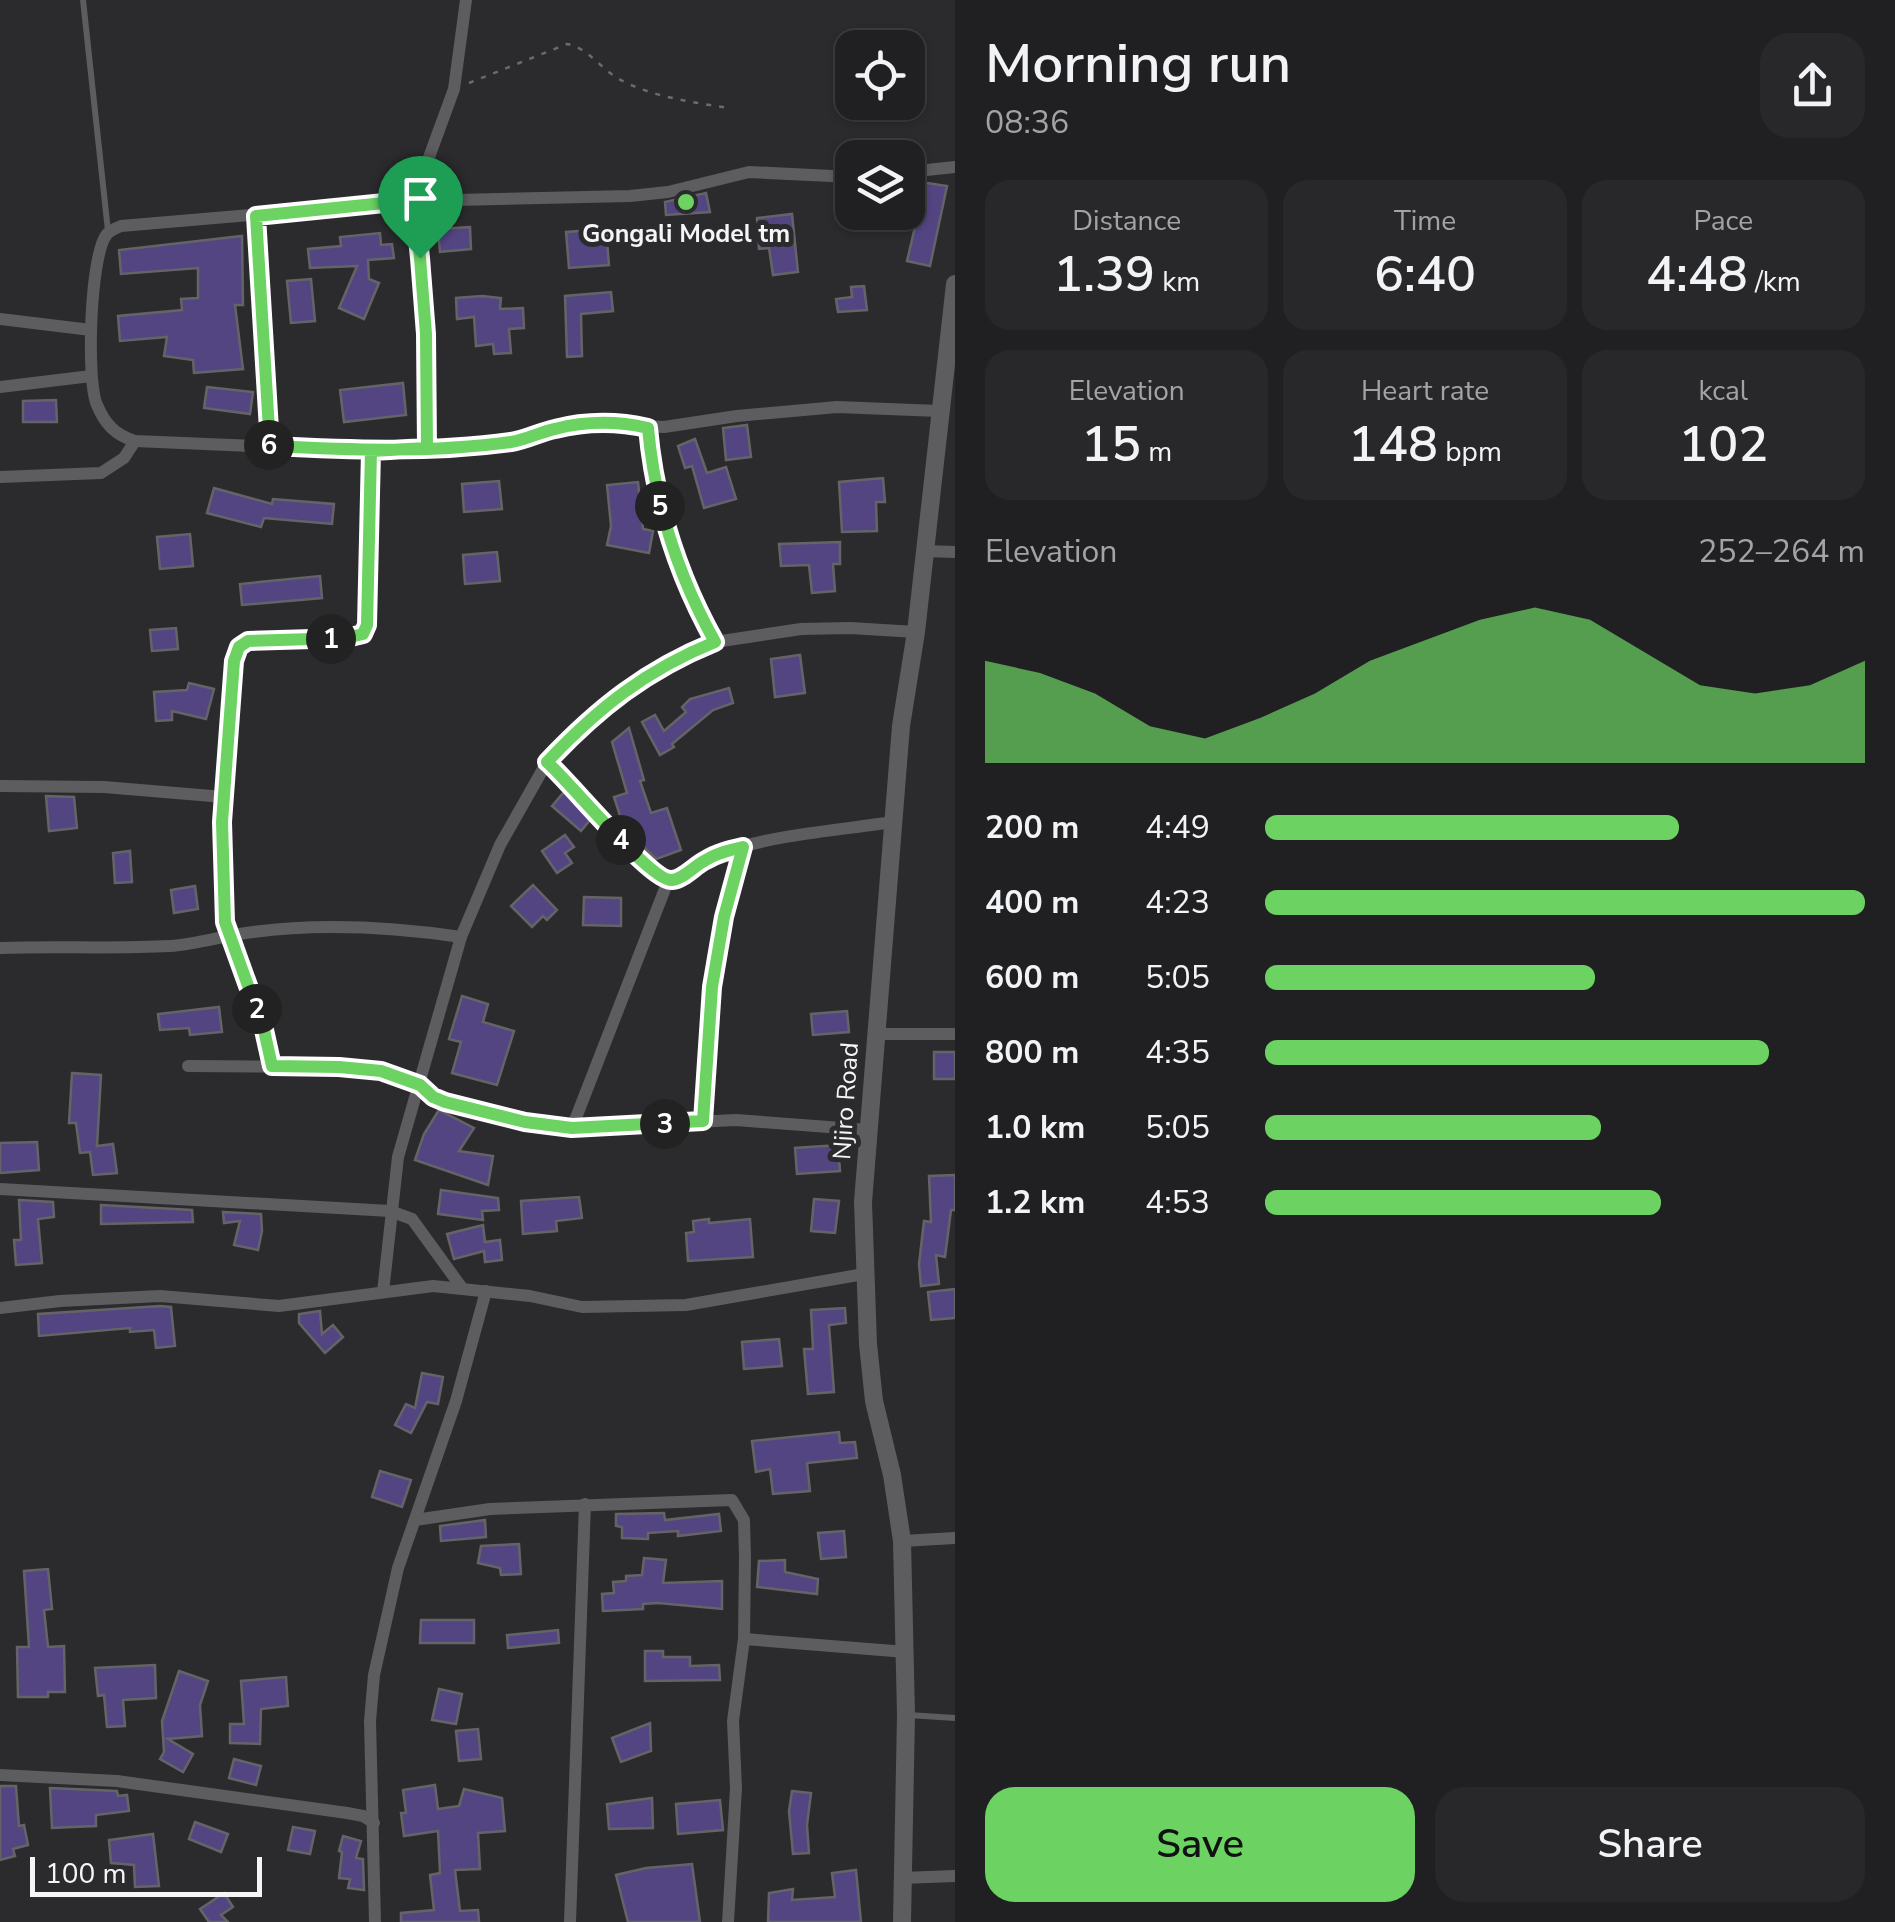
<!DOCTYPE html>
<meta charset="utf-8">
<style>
:root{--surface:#202022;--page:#28282a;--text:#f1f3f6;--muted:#a2a3a5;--line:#3d3e40;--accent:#6cd362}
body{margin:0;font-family:"Nunito Sans",sans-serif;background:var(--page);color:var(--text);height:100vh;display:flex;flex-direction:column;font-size:38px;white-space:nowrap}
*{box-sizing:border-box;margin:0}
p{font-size:32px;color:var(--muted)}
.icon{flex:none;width:55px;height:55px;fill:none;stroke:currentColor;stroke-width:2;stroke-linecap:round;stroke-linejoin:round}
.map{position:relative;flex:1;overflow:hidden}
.side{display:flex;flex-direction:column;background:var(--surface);width:940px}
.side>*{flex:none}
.controls{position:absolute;left:835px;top:30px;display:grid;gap:20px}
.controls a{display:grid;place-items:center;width:90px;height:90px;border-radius:20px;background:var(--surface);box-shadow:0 2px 8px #0004,0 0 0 2px var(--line);font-size:50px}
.scale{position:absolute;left:30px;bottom:25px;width:232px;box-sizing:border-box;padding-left:10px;border:5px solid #f5f4f6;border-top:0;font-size:28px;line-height:35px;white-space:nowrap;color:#f5f4f6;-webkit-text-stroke:8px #2b2b2d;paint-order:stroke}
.pin{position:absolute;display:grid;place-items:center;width:85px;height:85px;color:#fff;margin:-102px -42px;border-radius:50% 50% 50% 0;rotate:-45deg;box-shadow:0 0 10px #0007}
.pin .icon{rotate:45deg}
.km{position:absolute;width:50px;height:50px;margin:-25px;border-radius:50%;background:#222;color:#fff;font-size:28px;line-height:50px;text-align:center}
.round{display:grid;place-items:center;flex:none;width:105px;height:105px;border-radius:30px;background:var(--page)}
.head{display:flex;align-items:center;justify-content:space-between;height:170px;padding:0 30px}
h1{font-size:55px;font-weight:600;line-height:75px}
.figures{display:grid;grid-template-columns:repeat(3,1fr);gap:15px;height:170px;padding:10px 30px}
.figures div{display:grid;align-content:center;border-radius:25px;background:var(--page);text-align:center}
.figures b{font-size:50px;font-weight:600}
.figures small{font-size:28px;font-weight:400}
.figures p{font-size:28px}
.chart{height:280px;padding:20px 30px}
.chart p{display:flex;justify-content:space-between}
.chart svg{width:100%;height:180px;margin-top:10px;fill:var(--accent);opacity:.7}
.action{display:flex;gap:20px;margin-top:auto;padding:20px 30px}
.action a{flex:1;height:115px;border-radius:30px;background:var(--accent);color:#111;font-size:40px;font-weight:600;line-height:115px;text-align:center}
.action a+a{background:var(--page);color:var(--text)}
ul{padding:0 30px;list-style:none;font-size:32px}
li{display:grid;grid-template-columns:160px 120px 1fr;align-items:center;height:75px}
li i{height:25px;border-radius:12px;background:var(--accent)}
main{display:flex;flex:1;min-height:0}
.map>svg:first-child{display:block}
</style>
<main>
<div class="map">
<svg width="955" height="1922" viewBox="0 0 955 1922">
<rect width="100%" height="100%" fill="#2b2b2d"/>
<g fill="#534582" stroke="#646467" stroke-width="2.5">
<path d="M 914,181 L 947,186 L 930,266 L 907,261 L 915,227 L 905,225 Z"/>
<path d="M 706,193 L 710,212 L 666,215 L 665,202 Z"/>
<path d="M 792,214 L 798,272 L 773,275 L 769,248 L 759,249 L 757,218 Z"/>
<path d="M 470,227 L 471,249 L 440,252 L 438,229 Z"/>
<path d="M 606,229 L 609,265 L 569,268 L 566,232 Z"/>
<path d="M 380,233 L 381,245 L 392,244 L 394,258 L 368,260 L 369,279 L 379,283 L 364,319 L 339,308 L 357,266 L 310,268 L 308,249 L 341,246 L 340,237 Z"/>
<path d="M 242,236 L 243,305 L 235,305 L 243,369 L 194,373 L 193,360 L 164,356 L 167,337 L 120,341 L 118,316 L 182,310 L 181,299 L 198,298 L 198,268 L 121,274 L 119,250 Z"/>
<path d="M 311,279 L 315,321 L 291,323 L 287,281 Z"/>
<path d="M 864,286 L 867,310 L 838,312 L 836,299 L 852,297 L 851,287 Z"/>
<path d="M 611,292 L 613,311 L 581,314 L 582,356 L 567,357 L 565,296 Z"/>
<path d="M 482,296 L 501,298 L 500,309 L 523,308 L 524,328 L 509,329 L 511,353 L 494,354 L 493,344 L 476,346 L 474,317 L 457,319 L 456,298 Z"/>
<path d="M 403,383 L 406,415 L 344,422 L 340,390 Z"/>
<path d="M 207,387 L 253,392 L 250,414 L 204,408 Z"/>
<path d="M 56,400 L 57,422 L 23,422 L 23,401 Z"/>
<path d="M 747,425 L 751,457 L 726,460 L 723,428 Z"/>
<path d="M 695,439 L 707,473 L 726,467 L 736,499 L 704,508 L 692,466 L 685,468 L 678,446 Z"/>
<path d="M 883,478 L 885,502 L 876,502 L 877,531 L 842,532 L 839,482 Z"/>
<path d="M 499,481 L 502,509 L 464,512 L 462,484 Z"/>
<path d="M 638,482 L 643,529 L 653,531 L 649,553 L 607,545 L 611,526 L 607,485 Z"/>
<path d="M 214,488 L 272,504 L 273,499 L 334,504 L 332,524 L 264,518 L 261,527 L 207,513 Z"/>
<path d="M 190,534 L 193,566 L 160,569 L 157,537 Z"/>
<path d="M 840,542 L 840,564 L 833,564 L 835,591 L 812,593 L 809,565 L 781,566 L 779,544 Z"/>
<path d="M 497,552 L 500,581 L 465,584 L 463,555 Z"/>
<path d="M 320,576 L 322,598 L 242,605 L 240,584 Z"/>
<path d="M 176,628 L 178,649 L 152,651 L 150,630 Z"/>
<path d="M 800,655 L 805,693 L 775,697 L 771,659 Z"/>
<path d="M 189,683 L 214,689 L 206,719 L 172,711 L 172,720 L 156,721 L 154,692 L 187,690 Z"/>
<path d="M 729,688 L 733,703 L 713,710 L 672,744 L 674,747 L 660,755 L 642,722 L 655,715 L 664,731 L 686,712 L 682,707 L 690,699 Z"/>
<path d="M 629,728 L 644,780 L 640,781 L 651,813 L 667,808 L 681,850 L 656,859 L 624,828 L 614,797 L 627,793 L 612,742 Z"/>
<path d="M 564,792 L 590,820 L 581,831 L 552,806 Z"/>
<path d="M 46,796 L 74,797 L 77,828 L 49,831 Z"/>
<path d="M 565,835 L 574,847 L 565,853 L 572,863 L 557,873 L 542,851 Z"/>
<path d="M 130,851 L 132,882 L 115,883 L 113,853 Z"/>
<path d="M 533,885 L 557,910 L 547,920 L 543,916 L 532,927 L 511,906 Z"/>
<path d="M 195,886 L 198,909 L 174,913 L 171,890 Z"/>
<path d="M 584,897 L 621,898 L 621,926 L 583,925 Z"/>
<path d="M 462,996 L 488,1004 L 483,1022 L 514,1031 L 497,1085 L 452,1073 L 461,1042 L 449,1039 Z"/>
<path d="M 219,1007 L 222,1032 L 190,1035 L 189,1028 L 160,1030 L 158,1014 Z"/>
<path d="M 847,1011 L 849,1032 L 813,1035 L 811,1014 Z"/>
<rect x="934" y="1052" width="21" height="27"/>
<path d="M 72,1073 L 101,1075 L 97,1146 L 113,1144 L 117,1173 L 93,1175 L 90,1152 L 80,1153 L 76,1123 L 69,1123 Z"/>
<path d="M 439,1110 L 474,1128 L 459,1151 L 493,1156 L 488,1185 L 415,1160 L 424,1134 Z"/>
<path d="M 37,1142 L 39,1170 L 0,1173 L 0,1143 Z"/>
<path d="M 838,1145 L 840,1171 L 797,1174 L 795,1148 Z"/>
<path d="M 955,1175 L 955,1210 L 951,1210 L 945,1257 L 936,1255 L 939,1284 L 921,1286 L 919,1264 L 924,1221 L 931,1222 L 929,1176 Z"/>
<path d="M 441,1190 L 498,1198 L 499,1210 L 482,1211 L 483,1220 L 438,1214 Z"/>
<path d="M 579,1197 L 582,1218 L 556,1221 L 557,1231 L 523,1234 L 521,1201 Z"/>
<path d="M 814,1199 L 839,1201 L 835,1233 L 811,1231 Z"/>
<path d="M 19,1200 L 53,1202 L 54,1217 L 38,1219 L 42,1263 L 16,1265 L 14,1240 L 21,1240 Z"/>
<path d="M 101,1205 L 192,1210 L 193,1222 L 101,1224 Z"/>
<path d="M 223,1212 L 261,1214 L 262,1231 L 258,1250 L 234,1245 L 240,1221 L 224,1223 Z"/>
<path d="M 709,1219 L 709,1223 L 750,1219 L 753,1257 L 688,1261 L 686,1233 L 694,1232 L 693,1221 Z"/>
<path d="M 483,1225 L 485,1242 L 500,1240 L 502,1260 L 485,1262 L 484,1251 L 454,1259 L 447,1234 Z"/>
<path d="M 955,1289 L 955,1318 L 931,1320 L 928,1292 Z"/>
<path d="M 160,1306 L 171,1307 L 175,1346 L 156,1348 L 154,1330 L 130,1332 L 130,1328 L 39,1336 L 38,1314 Z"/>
<path d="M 845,1308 L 846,1323 L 829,1325 L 834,1392 L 808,1394 L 804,1349 L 813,1349 L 811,1310 Z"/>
<path d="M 320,1311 L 322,1334 L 333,1325 L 343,1337 L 325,1353 L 299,1323 L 299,1314 Z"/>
<path d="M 779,1339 L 782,1366 L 744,1369 L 742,1342 Z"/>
<path d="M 422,1373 L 443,1377 L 438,1404 L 427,1402 L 411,1433 L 395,1425 L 406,1404 L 415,1408 Z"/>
<path d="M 839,1432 L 840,1443 L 855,1442 L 857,1458 L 807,1463 L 810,1491 L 773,1494 L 770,1469 L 756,1472 L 752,1441 Z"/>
<path d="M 380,1471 L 411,1480 L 402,1507 L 372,1497 Z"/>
<path d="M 664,1513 L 665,1520 L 719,1514 L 721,1531 L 678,1536 L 678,1531 L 648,1533 L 648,1539 L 622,1538 L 622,1527 L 616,1526 L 616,1514 Z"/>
<path d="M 485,1520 L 486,1537 L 441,1541 L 440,1526 Z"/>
<path d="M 844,1531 L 846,1557 L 821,1559 L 818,1533 Z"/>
<path d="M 519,1544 L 521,1574 L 501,1575 L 500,1568 L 478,1563 L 481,1546 Z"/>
<path d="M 644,1558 L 666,1560 L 663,1583 L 722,1581 L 722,1609 L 658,1603 L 643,1604 L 643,1609 L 603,1611 L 602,1594 L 614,1593 L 613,1582 L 626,1581 L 626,1576 L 642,1575 Z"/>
<path d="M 785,1560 L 785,1572 L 818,1579 L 817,1594 L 757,1587 L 759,1561 Z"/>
<path d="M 48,1569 L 52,1609 L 44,1610 L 48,1647 L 64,1646 L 65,1692 L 48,1692 L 48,1697 L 18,1697 L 17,1647 L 29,1647 L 24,1571 Z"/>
<path d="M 421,1620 L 474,1620 L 474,1643 L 420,1643 Z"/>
<path d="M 558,1630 L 559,1643 L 508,1648 L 507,1635 Z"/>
<path d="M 645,1651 L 663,1651 L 663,1657 L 690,1657 L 690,1666 L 719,1665 L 720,1680 L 645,1681 Z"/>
<path d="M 155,1665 L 156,1698 L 123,1700 L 125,1726 L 107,1727 L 104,1695 L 98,1696 L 95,1668 Z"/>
<path d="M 179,1671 L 208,1681 L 200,1705 L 202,1736 L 168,1739 L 193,1754 L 183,1772 L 160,1759 L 164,1752 L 162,1721 Z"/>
<path d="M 286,1677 L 288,1706 L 261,1709 L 260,1744 L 230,1743 L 230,1724 L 244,1724 L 241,1681 Z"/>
<path d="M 439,1689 L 462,1694 L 456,1724 L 432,1720 Z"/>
<path d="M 650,1723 L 651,1751 L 621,1762 L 612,1738 Z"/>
<path d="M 478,1729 L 481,1759 L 459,1761 L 456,1731 Z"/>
<path d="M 234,1759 L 261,1766 L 256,1785 L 229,1778 Z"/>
<path d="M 435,1785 L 438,1809 L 459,1806 L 464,1789 L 502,1798 L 505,1831 L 478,1833 L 480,1869 L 455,1870 L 460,1911 L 478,1910 L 479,1922 L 401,1922 L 401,1913 L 434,1910 L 430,1875 L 440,1873 L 438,1831 L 404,1836 L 401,1813 L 406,1813 L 403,1790 Z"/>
<path d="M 0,1786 L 16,1786 L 19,1826 L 24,1825 L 28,1845 L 13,1849 L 15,1856 L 0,1860 Z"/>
<path d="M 50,1788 L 117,1791 L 118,1796 L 127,1795 L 129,1811 L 96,1815 L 96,1826 L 52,1828 Z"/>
<path d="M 792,1791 L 811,1793 L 807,1825 L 809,1853 L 793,1854 L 789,1811 Z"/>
<path d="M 652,1798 L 653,1828 L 609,1829 L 607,1804 Z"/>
<path d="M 720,1800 L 723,1830 L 678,1834 L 676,1804 Z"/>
<path d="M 195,1822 L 228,1834 L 221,1852 L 189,1839 Z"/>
<path d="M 293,1827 L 315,1831 L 310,1854 L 288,1850 Z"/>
<path d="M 153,1834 L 159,1886 L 135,1887 L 134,1865 L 111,1863 L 109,1840 Z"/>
<path d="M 343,1836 L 361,1841 L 356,1858 L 363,1859 L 364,1890 L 348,1888 L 350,1879 L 339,1878 L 342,1852 L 339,1851 Z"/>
<path d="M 692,1864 L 700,1922 L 628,1922 L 616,1875 L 646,1868 Z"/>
<path d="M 856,1870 L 861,1922 L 768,1922 L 769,1893 L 793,1889 L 792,1900 L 835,1897 L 832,1873 Z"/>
<path d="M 224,1893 L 233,1907 L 221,1915 L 228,1922 L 209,1922 L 200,1909 Z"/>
</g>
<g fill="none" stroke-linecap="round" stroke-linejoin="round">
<path stroke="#6b6a6c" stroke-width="2.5" stroke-dasharray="5 8" stroke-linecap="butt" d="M 469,83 L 567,44 C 587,47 601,69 619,79 C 652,97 692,102 728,108"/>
<g stroke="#5d5d5f" stroke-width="6">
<path d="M 83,0 L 108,231"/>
<path d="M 908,1715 L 955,1718"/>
</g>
<g stroke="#5d5d5f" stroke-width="12">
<path d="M 908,172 L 955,167"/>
<path d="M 852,177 L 749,172 L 668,192 L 630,196 L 413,201 L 121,226 C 116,228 110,231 107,234 C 90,254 86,380 97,405 C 105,424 115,435 135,441 L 371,451 L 512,442 L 561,427 L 592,423 L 664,427 L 737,416 L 837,407 L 939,411"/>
<path d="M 256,216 L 269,446"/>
<path d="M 0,319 L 91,330"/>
<path d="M 0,387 L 91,376"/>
<path d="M 648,428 C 655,505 678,574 715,642"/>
<path d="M 427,448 L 427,334 L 413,201 L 454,89 L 466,0"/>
<path d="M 0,477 L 101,473 L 124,458 L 135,441"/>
<path d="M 923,551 L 955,552"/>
<path d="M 547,762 L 580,793 L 638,858 L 668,881 C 688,878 708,856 730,850 C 782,834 840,830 893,822"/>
<path d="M 0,786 L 104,787 L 224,797"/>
<path d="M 0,948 C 56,946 113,949 170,946 C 199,944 225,935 253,932 C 322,923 392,927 461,937"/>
<path d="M 875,1034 L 955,1034"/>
<path d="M 188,1066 L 339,1067 L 381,1071 L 420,1085 L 433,1097 L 445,1102 L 525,1122 L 572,1128 L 736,1120 L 868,1130"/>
<path d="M 273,1066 L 264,1030 L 225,922 L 222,822 L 234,661 L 239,647 L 248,641 L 347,638 L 363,634 L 369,616 L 371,451"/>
<path d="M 703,1121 L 713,987 L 724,917 L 743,847"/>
<path d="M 572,1128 L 668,881"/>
<path d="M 0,1189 L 390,1211 L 412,1219 L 462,1288"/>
<path d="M 383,1292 L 398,1157 L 461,937 L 500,845 L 547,762 L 611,700 L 661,667 L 715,642 L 801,629 L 850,628 L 916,632"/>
<path d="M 0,1308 L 60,1301 L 160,1296 L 279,1306 L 433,1286 L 530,1296 L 582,1307 L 686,1305 L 864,1274"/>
<path d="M 415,1520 L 490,1509 L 732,1500 L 744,1520 L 745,1557 L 744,1639 L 733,1721 L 736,1788 L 728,1922"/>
<path d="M 902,1541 L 955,1538"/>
<path d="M 744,1639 L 906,1652"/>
<path d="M 0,1775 L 117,1781 L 347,1813 L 363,1816 L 374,1823"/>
<path d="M 902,1878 L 955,1876"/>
<path d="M 375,1922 L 370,1721 L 374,1675 L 398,1568 L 456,1401 L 486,1291"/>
<path d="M 570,1922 L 585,1504"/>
</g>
<path stroke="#5d5d5f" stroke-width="18" d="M 902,1922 L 906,1715 L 902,1541 L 892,1475 L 874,1401 L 868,1344 L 863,1202 L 901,726 L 916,632 L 955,284"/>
</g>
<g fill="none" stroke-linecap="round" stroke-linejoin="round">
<defs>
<path id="route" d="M 420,258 L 426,334 L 427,448 L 371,451 L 367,625 L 363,634 L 346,638 L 248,641 L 239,647 L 234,661 L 222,822 L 225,922 L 264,1030 L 272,1066 L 339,1067 L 381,1071 L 420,1085 L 433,1097 L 445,1102 L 525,1122 L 572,1128 L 703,1121 L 712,987 L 724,917 L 743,847 C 730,850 717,853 706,860 C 695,865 684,879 672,880 C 651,882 570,782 547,762 C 598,708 646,670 715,642 C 677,574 655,505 648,428 C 617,421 586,421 555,429 C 540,432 526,440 511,442 C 431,453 350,450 270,446 L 256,216 L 414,200 L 420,258"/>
</defs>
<use href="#route" stroke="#fff" stroke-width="20"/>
<use href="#route" stroke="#6cd362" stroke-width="12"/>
</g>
<circle fill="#6cd362" stroke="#2b2b2d" stroke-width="4" cx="686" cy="202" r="10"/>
<g text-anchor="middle" stroke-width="10" stroke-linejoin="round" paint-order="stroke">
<g font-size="25" font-weight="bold" fill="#f5f4f6" stroke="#2b2b2d">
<text x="686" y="242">Gongali Model tm</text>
</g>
<g font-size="25" fill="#f5f4f6" stroke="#2b2b2d">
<text transform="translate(845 1101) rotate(-86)" y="9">Njiro Road</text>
</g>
</g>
</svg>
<div class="controls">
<a><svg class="icon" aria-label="locate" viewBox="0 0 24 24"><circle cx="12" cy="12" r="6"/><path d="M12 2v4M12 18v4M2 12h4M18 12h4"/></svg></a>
<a><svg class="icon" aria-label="layers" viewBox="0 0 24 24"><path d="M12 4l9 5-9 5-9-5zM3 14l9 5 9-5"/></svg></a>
</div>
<div class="scale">100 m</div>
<div class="pin" style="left:420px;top:258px;background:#1e9e55"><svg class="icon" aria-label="arrive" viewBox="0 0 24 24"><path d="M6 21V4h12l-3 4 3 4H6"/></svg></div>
<b class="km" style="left:331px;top:639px">1</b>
<b class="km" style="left:257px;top:1009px">2</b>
<b class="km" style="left:665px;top:1124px">3</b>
<b class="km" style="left:621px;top:840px">4</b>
<b class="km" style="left:660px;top:506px">5</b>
<b class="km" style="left:269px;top:445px">6</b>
</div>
<section class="side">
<div class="head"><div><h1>Morning run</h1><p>08:36</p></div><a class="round"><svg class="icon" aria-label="share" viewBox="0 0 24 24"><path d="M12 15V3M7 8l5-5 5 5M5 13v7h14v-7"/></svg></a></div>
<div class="figures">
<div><p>Distance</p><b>1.39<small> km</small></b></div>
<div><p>Time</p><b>6:40</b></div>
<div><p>Pace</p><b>4:48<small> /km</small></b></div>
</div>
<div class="figures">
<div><p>Elevation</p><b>15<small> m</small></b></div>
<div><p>Heart rate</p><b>148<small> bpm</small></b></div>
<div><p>kcal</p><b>102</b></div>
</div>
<div class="chart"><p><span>Elevation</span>252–264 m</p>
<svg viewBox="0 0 160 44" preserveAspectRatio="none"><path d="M0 44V19L10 22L20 27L30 35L40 38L50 33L60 27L70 19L80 14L90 9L100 6L110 9L120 17L130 25L140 27L150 25L160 19V44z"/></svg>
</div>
<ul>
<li><b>200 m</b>4:49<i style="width:69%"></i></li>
<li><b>400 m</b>4:23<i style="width:100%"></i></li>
<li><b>600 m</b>5:05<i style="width:55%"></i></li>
<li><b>800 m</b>4:35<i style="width:84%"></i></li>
<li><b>1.0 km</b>5:05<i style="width:56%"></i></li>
<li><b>1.2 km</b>4:53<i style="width:66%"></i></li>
</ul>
<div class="action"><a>Save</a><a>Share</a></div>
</section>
</main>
